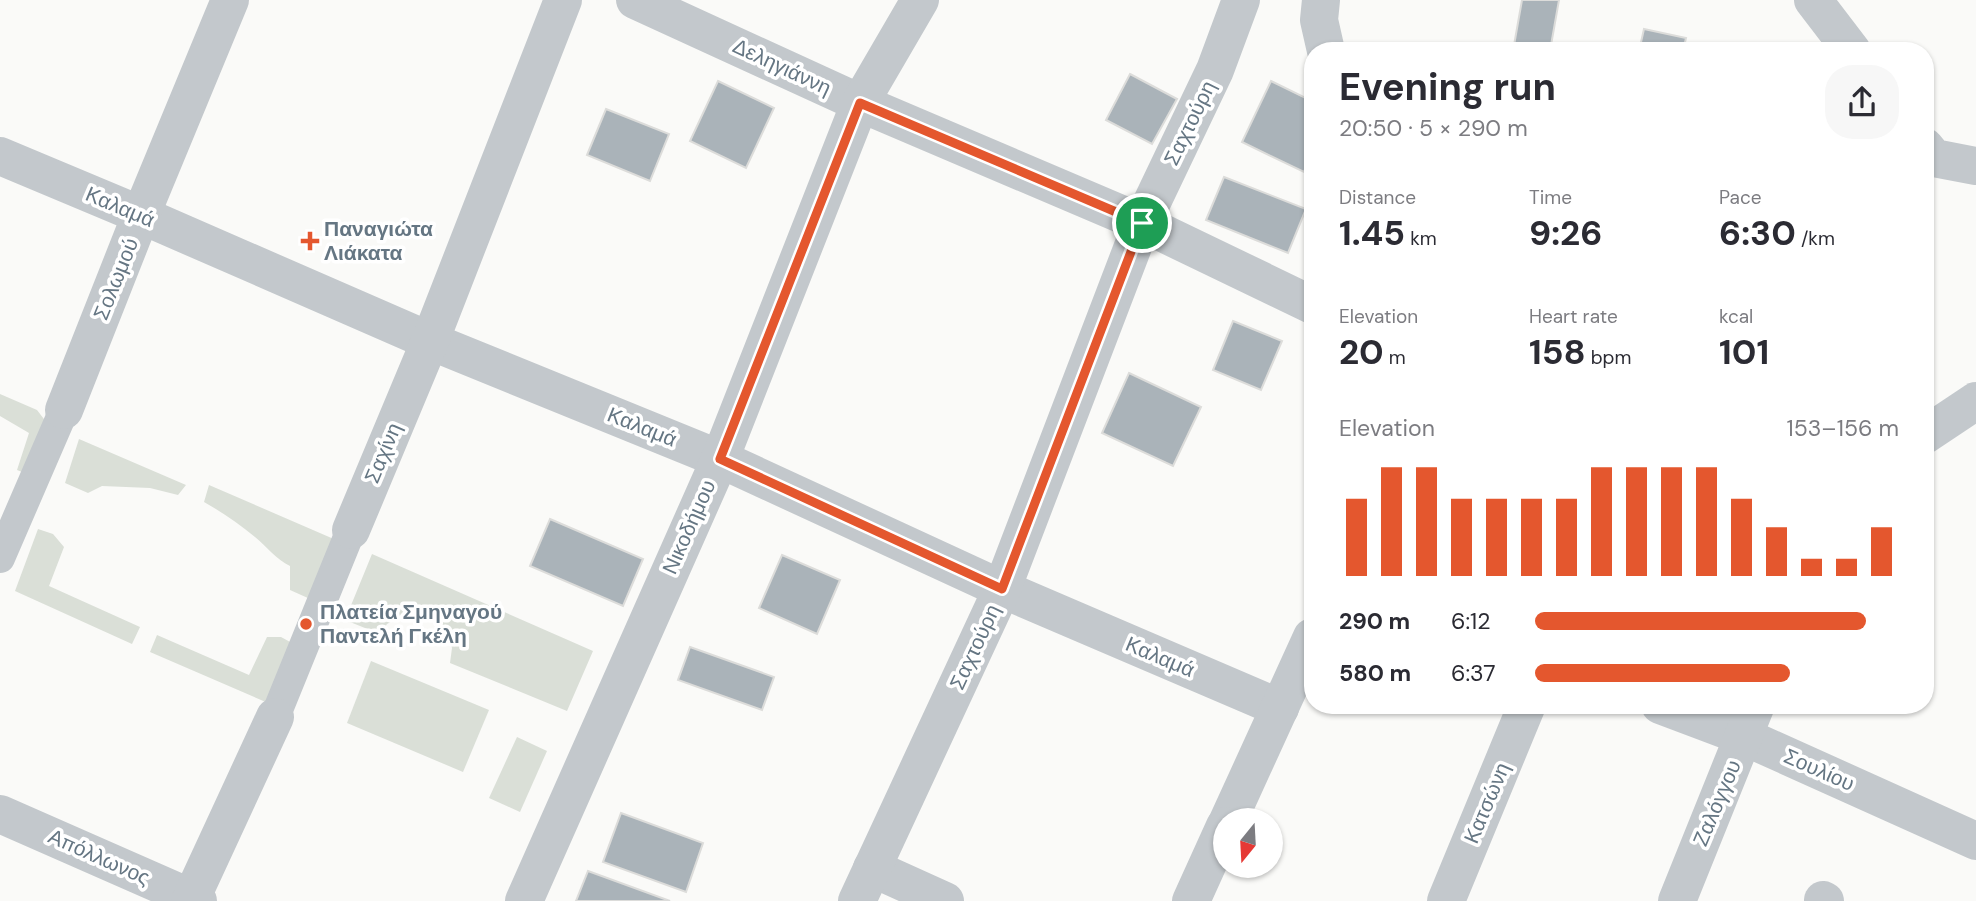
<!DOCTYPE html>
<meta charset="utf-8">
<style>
:root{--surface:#fff;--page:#f7f7f7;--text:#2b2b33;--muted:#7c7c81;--accent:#e4572e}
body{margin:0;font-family:"DM Sans",sans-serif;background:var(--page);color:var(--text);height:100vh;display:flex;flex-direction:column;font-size:26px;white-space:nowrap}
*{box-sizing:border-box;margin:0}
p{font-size:23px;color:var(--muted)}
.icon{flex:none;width:38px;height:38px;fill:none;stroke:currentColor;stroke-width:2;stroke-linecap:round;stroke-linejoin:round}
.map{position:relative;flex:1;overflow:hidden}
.side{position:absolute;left:1304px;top:42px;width:630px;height:672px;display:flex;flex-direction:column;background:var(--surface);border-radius:28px;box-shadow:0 2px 5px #0004}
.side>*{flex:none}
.needle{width:46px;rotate:198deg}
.buttons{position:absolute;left:1213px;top:808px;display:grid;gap:14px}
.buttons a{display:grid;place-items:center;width:70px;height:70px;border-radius:50%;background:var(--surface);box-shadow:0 2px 5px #0004;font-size:35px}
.pin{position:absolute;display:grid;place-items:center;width:60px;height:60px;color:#fff;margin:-30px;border:4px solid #fff;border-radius:50%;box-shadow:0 2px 7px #0007}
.round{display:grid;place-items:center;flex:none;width:74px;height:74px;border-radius:28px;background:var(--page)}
.headline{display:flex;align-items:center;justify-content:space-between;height:119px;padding:0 35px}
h1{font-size:38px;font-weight:700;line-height:52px}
.metrics{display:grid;grid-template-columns:repeat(3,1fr);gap:10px;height:119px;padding:7px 35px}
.metrics div{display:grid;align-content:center}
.metrics b{font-size:35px;font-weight:700}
.metrics small{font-size:19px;font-weight:400}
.metrics p{font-size:19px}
.chart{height:196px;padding:14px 35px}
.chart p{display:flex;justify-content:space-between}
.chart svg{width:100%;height:126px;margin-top:7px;stroke:var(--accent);stroke-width:6}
ul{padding:0 35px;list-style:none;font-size:23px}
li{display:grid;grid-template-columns:112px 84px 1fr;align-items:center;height:52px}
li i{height:18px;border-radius:9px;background:var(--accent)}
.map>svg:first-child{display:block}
</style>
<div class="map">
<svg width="1976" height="901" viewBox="0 0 1976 901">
<rect width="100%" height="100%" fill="#fafaf8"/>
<g fill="#dadfd7">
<path d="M 0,394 L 37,410 L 50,427 L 32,476 L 17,470 L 29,433 L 0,416 Z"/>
<path d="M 79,439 L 186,485 L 178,495 L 150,488 L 102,486 L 88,493 L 65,483 Z"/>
<path d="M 209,485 L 343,543 L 319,603 L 290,590 L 290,566 C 276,559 267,547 255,537 C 239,524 222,512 204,502 Z"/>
<path d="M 38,529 L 53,534 L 64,547 L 49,586 L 140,627 L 132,644 L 15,591 Z"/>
<path d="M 372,554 L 593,651 L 567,711 L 450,663 L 452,648 L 448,634 L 429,616 L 405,614 L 387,624 L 380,634 L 345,620 Z"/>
<path d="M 157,635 L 249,675 L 267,637 L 281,637 L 292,643 L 275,706 L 150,652 Z"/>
<path d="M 371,661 L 489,710 L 463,772 L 347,723 Z"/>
<path d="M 517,737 L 547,751 L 520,812 L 489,798 Z"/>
</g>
<g fill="#aab3b9" stroke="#dcdcda" stroke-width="2">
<path d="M 1522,0 L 1559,0 L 1550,51 L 1513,51 Z"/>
<path d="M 1644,29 L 1686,38 L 1683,51 L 1639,51 Z"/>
<path d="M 1130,74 L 1177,99 L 1152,144 L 1106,120 Z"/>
<path d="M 718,81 L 774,108 L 746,168 L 690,141 Z"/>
<path d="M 1271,81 L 1312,101 L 1312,153 L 1304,172 L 1242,142 Z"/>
<path d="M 606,109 L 669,134 L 650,181 L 587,155 Z"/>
<path d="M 1224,177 L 1306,209 L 1288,253 L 1206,220 Z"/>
<path d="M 1233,321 L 1282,341 L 1261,390 L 1213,370 Z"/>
<path d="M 1129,373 L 1201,407 L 1173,466 L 1102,433 Z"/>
<path d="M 550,519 L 643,559 L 623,606 L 530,566 Z"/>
<path d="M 782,555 L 840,580 L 817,634 L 759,608 Z"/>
<path d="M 690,647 L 774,677 L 762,710 L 678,680 Z"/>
<path d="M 621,813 L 703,843 L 686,892 L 603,862 Z"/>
<path d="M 588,871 L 670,901 L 576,901 Z"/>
</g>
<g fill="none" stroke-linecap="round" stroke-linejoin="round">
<g stroke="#c3c8cc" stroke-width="30">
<path d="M 0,558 L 64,410"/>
<path d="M 275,717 L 351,530"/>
</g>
<g stroke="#c3c8cc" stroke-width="38">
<path d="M 635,0 L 860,103 L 1142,223 L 1312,305"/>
<path d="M 1321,0 L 1319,20 L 1326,51"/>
<path d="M 1813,0 L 1852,51"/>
<path d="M 1925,147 L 1934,158 L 1976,166"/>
<path d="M 0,156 L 141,215 L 430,341 L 720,459 L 1002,589 L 1280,708"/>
<path d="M 64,410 L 141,215 L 230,0"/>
<path d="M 1925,435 L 1976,401"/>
<path d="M 351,530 L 430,341 L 563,0"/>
<path d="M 1660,705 L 1745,737 L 1976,841"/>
<path d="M 0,814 L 198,901"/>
<path d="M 1228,821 L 1312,637"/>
<path d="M 872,868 L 945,901"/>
<path d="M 1823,900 L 1825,901"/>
<path d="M 190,901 L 275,717"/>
<path d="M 857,901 L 1002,589 L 1142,223 L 1215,70 L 1241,0"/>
<path d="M 1191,901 L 1225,826"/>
<path d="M 1446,901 L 1527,705"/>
<path d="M 1677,901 L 1756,705"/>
</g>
<path stroke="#c3c8cc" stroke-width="38" d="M 524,901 L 720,459 L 860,103 L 920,0"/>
</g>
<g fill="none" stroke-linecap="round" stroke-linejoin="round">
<defs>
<path id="route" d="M 860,103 L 1142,223 L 1002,589 L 720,459 Z"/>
</defs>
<use href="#route" stroke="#fff" stroke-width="14"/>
<use href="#route" stroke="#e4572e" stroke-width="9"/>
</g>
<g fill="#e4572e" stroke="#fff" stroke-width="2.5">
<path d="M306.5 230.5h7v7h7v7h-7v7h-7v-7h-7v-7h7z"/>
<circle cx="306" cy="624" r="7"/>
</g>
<g text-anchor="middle" stroke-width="7" stroke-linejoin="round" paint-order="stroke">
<g font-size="21" fill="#657683" stroke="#fff">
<text transform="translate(782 67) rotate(25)" y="7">Δεληγιάννη</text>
<text transform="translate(1190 123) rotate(-64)" y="7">Σαχτούρη</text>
<text transform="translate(120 207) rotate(23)" y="7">Καλαμά</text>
<text transform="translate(116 279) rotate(-68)" y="7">Σολωμού</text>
<text transform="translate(642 427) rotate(22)" y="7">Καλαμά</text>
<text transform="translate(383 453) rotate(-67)" y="7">Σαχίνη</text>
<text transform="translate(689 527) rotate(-66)" y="7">Νικοδήμου</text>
<text transform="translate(975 647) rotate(-65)" y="7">Σαχτούρη</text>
<text transform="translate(1160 657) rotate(23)" y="7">Καλαμά</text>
<text transform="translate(1819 770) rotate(24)" y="7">Σουλίου</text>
<text transform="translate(1487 803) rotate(-67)" y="7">Κατσώνη</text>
<text transform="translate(1717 803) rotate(-67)" y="7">Ζαλόγγου</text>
<text transform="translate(99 857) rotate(24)" y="7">Απόλλωνος</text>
</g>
<g font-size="21" font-weight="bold" fill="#657683" stroke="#fff" text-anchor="start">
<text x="324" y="236">Παναγιώτα<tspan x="324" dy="24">Λιάκατα</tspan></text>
<text x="320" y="619">Πλατεία Σμηναγού<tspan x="320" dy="24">Παντελή Γκέλη</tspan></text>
</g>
</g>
</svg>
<div class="buttons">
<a><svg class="needle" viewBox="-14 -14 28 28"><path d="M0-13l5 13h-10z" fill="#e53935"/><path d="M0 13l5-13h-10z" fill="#7c7c81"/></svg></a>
</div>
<div class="pin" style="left:1142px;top:223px;background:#1e9e55"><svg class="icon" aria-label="arrive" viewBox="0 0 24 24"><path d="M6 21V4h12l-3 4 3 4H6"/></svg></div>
<section class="side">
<div class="headline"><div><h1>Evening run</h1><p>20:50 · 5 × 290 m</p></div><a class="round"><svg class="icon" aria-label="share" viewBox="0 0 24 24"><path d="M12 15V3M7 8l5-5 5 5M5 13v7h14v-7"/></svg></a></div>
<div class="metrics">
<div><p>Distance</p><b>1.45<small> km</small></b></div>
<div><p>Time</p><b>9:26</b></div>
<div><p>Pace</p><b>6:30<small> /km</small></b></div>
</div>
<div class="metrics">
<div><p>Elevation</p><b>20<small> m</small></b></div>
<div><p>Heart rate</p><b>158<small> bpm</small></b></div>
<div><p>kcal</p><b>101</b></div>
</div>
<div class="chart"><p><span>Elevation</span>153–156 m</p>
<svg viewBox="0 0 160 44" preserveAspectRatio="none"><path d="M5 44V17M15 44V6M25 44V6M35 44V17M45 44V17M55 44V17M65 44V17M75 44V6M85 44V6M95 44V6M105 44V6M115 44V17M125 44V27M135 44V38M145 44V38M155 44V27"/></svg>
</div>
<ul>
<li><b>290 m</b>6:12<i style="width:91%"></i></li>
<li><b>580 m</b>6:37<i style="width:70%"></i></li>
</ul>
</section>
</div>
